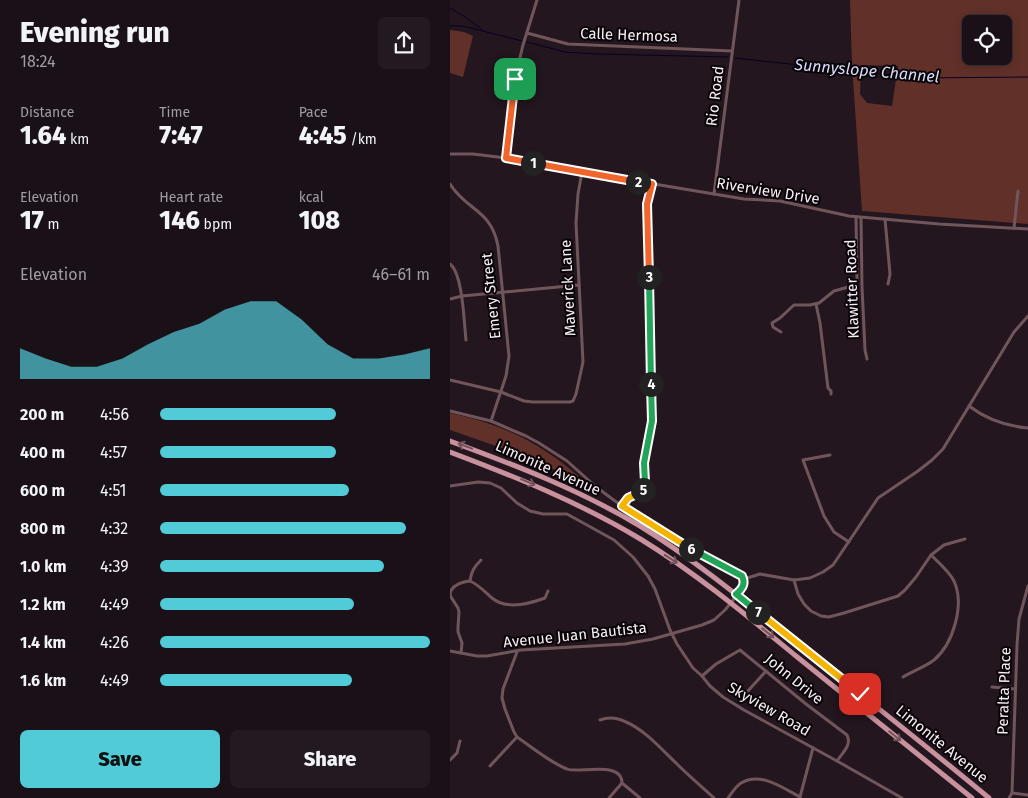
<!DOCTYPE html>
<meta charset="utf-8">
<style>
:root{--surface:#1a1017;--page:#231920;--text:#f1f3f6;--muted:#9f9da1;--line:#383036;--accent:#52cbd9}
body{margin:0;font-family:"Fira Sans",sans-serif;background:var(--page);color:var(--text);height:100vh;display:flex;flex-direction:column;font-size:19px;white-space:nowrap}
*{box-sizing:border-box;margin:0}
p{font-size:16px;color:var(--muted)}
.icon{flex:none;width:28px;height:28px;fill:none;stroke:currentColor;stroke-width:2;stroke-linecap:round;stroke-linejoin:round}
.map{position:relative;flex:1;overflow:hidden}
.details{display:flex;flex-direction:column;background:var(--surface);width:450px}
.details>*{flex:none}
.buttons{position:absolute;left:512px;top:15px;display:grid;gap:10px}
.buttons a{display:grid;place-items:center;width:50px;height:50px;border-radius:8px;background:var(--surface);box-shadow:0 2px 12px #0003,0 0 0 1px var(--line);font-size:25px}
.pin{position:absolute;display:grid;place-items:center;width:42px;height:42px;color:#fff;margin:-21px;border-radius:10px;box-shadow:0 2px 8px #0006}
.km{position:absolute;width:25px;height:25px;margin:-12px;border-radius:50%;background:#222;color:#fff;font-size:14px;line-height:25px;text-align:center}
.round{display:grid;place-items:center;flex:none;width:52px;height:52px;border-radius:8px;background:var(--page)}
.head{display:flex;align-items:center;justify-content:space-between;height:85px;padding:0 20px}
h1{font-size:28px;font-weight:800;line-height:38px}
.metrics{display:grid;grid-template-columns:repeat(3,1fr);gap:8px;height:85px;padding:5px 20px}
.metrics div{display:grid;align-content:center}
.metrics b{font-size:25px;font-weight:800}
.metrics small{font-size:14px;font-weight:400}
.metrics p{font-size:14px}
.chart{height:140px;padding:10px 20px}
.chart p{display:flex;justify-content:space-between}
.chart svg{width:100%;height:90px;margin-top:5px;fill:var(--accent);opacity:.7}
.cta{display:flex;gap:10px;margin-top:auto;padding:10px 20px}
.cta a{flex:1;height:58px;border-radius:8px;background:var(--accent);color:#111;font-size:20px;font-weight:800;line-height:58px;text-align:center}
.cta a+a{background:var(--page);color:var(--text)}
ul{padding:0 20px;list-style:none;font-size:16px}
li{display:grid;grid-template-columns:80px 60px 1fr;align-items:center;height:38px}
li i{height:12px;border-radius:6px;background:var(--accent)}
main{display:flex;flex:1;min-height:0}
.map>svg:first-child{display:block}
</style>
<main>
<section class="details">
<div class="head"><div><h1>Evening run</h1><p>18:24</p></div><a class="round"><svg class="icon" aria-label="share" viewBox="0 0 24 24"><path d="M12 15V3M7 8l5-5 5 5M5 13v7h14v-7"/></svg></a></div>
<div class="metrics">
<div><p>Distance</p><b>1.64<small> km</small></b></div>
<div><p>Time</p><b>7:47</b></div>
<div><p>Pace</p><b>4:45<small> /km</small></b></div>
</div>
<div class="metrics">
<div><p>Elevation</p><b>17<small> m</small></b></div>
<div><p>Heart rate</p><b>146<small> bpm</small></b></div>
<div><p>kcal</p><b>108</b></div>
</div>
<div class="chart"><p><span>Elevation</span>46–61 m</p>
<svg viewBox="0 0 160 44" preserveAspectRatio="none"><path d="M0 44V29L10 34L20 38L30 38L40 34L50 27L60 21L70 17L80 10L90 6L100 6L110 15L120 27L130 34L140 34L150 32L160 29V44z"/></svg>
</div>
<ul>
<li><b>200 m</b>4:56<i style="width:65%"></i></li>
<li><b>400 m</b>4:57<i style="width:65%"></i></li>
<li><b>600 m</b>4:51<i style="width:70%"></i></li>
<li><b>800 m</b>4:32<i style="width:91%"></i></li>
<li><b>1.0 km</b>4:39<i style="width:83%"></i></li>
<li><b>1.2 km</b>4:49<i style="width:72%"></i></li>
<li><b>1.4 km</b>4:26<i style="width:100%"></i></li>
<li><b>1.6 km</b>4:49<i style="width:71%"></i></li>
</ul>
<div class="cta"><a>Save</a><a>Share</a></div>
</section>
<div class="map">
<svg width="578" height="798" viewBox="0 0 578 798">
<rect width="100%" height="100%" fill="#23161f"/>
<g fill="#613129" fill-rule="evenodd">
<path d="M 400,0 L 578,0 L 578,224 L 412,211 L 402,65 ZM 521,24 L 554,24 L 554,56 L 521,56 ZM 411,65 L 448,66 L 442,106 L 417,103 L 410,94 Z"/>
<path d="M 0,30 L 14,32 L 23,36 L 13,77 L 0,73 Z"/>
<path d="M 0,413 C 54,425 90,442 132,479 L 129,482 C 87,460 44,445 0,430 Z"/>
</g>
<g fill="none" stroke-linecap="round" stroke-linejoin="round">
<g stroke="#080025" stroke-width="1">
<path d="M 0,8 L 15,17 L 33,30"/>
<path d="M 0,26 L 13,26 L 72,41"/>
<path d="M 77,42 L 115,52 L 147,54 L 278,57"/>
<path d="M 285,58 L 468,78 L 578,77"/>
</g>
<g stroke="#70565b" stroke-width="3">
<path d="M 77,33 L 118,44 L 282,51"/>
<path d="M 0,154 L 23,154 L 56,158 L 132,172 L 294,199 L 330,201 L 399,216 L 489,224 L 578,229"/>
<path d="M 56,158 L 65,79 L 73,45 L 87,0"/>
<path d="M 0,184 C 17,211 41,209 48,246 L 59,356 L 56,376 L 41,421"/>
<path d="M 264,194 L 289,0"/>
<path d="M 411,218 L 412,287 L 415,350 L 417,359"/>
<path d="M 435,219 L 440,274 L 438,284"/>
<path d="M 564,228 L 568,191"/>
<path d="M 0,264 C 13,274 14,323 16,340"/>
<path d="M 0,299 L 12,296 L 129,285"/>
<path d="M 366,304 L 370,323 L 378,388 L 381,391 L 381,394"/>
<path d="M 331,332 L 323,327 L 322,323 L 330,318 L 344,305 L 360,305 L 369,303 L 384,291 L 402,286 L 406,283 L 407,279 L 406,217"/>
<path d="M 0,380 L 51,392 L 74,401 L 83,402 L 120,402 L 123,401 L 126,394 L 133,362 L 126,223 L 128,194 L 132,172"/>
<path d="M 519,406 C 536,419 556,426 578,428"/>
<path d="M 0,411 L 41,421 L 76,436 L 89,443 L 117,461 L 145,486 L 165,501 L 242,550 L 292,576 L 294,579"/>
<path d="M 380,455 L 353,460 L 374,516 L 384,532 L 399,542"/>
<path d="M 0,486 L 28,482 L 40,483 L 51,488 L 67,503 L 80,511 L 93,514 L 117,514 L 164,540 L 183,557 L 198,576 L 205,589 L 220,630 L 227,644 L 243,668 L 252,676 L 260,686 L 273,697 L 294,710 L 387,761 L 452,798"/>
<path d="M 172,505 L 178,498 L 191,492 L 194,488 L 195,481 L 194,463 L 202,421 L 197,204 L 202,184"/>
<path d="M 294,579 L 310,574 L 344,580 L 360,578 L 373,572 L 383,565 L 428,498 L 468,471 L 482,460 L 493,449 L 564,332 L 578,316"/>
<path d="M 344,580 L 348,594 L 354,604 L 361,611 L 371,616 L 379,617 L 394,613 L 448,596 L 455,590 L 466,577 L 481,555 L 494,545 L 515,539"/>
<path d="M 20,581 C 21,572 24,567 31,560"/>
<path d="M 0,593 C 3,584 12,582 20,581 C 29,585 35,592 42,598 C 56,610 79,604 95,598 L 98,591"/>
<path d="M 0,594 L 1,597 L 8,608 L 9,612 L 8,627 L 8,632 L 12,643 L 11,653"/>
<path d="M 0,651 L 27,656 L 37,656 L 71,650 L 175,644 L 203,639 L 252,625 L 264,620 L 275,610 L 292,589 L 294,584 L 294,579"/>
<path d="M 252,676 L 266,664 L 290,650 L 356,704 L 397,735 C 402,745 393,752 387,761"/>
<path d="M 453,677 C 463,671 475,667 484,660 C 503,644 515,605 504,581 C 499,571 489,563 481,555"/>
<path d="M 542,687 L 565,689"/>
<path d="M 297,692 L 316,671"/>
<path d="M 150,720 C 158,717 168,718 176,722 C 195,730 212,750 227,764 C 239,776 252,787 264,798"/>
<path d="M 67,737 C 83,748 99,762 117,769 C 128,774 172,760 172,783 L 159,798"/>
<path d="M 0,760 L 7,753 L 10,741"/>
<path d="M 40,766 L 67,737 L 64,732 L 55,709 L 52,698 L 53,689 L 67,652"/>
<path d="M 172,783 L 190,798"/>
<path d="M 562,793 L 578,795"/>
<path d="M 350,797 L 363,748"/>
<path d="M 278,798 C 282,793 285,787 291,783 C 310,771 333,788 350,797"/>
<path d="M 559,798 L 562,793 L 567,645 L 569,619 L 578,586"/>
</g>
<g stroke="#c8919d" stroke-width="5">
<path d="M 0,441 C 65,465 130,490 190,526 C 250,563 304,609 359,653 C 419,701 480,749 539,798"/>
<path d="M 0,452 C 66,477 131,503 192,540 C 247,574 296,615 346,656 C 405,703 463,751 522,798"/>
</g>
</g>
<defs><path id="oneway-shaft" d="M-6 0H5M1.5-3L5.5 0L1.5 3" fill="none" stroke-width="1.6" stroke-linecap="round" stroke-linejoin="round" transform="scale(1.25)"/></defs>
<g stroke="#72525a">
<use href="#oneway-shaft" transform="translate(15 446) rotate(-159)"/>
<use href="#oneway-shaft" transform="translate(78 482) rotate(23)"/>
<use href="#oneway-shaft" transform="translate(221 559) rotate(33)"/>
<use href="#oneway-shaft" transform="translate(318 633) rotate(39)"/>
<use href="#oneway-shaft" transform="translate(445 736) rotate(39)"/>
</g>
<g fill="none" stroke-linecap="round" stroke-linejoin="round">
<defs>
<path id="split-1" d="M 65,79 L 56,158 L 83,163"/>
<path id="split-2" d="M 83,163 L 188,182"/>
<path id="split-3" d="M 188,182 L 202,184 L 197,204 L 199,277"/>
<path id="split-4" d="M 199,277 L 201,384"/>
<path id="split-5" d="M 193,490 L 194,488 L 195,482 L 194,463 L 202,421 L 201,384"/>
<path id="split-6" d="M 193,490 L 191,492 L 178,498 L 172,506 L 241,549"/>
<path id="split-7" d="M 241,549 L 292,576 C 296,584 292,589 286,594 L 308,612"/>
<path id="split-8" d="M 308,612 L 392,679"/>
<path id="split-9" d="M 392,679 L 410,694"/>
</defs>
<use href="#split-1" stroke="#fff" stroke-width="10"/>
<use href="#split-2" stroke="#fff" stroke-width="10"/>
<use href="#split-3" stroke="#fff" stroke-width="10"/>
<use href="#split-4" stroke="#fff" stroke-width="10"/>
<use href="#split-5" stroke="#fff" stroke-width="10"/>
<use href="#split-6" stroke="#fff" stroke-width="10"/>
<use href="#split-7" stroke="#fff" stroke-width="10"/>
<use href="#split-8" stroke="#fff" stroke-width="10"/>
<use href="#split-9" stroke="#fff" stroke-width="10"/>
<use href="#split-1" stroke="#f0652b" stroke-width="6"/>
<use href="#split-2" stroke="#f0652b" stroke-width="6"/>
<use href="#split-3" stroke="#f0652b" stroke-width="6"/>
<use href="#split-4" stroke="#22a559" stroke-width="6"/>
<use href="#split-5" stroke="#22a559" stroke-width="6"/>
<use href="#split-6" stroke="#f5b400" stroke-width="6"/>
<use href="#split-7" stroke="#22a559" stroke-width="6"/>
<use href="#split-8" stroke="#f5b400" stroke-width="6"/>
<use href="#split-9" stroke="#f5b400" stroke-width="6"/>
</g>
<g text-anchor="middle" stroke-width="4" stroke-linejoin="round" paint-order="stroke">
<g font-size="15" fill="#f7edf4" stroke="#090407">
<text transform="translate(179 35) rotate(2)" y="5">Calle Hermosa</text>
<text transform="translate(265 96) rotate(-83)" y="5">Rio Road</text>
<text transform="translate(318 191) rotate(9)" y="5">Riverview Drive</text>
<text transform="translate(118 288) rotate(-93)" y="5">Maverick Lane</text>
<text transform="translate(402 289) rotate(-92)" y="5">Klawitter Road</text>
<text transform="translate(41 296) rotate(-96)" y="5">Emery Street</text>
<text transform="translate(98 468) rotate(24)" y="5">Limonite Avenue</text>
<text transform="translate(125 635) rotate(-6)" y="5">Avenue Juan Bautista</text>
<text transform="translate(344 679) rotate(39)" y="5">John Drive</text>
<text transform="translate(554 691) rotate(-88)" y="5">Peralta Place</text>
<text transform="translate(319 709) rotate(30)" y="5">Skyview Road</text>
<text transform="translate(492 744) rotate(39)" y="5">Limonite Avenue</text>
</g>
<g font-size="16" font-style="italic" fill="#dadafb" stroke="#090407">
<text transform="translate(417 70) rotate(5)" y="6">Sunnyslope Channel</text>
</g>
</g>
</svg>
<div class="buttons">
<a><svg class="icon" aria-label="locate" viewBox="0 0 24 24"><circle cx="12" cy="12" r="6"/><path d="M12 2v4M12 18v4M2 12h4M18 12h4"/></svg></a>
</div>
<div class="pin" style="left:65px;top:79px;background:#1e9e55"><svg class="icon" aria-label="arrive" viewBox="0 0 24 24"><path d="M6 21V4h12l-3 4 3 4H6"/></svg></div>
<div class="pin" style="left:410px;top:694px;background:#d93025"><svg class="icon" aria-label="check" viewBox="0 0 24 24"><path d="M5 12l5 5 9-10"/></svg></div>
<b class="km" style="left:83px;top:163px">1</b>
<b class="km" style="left:188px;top:182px">2</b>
<b class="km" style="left:199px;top:277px">3</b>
<b class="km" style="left:201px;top:384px">4</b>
<b class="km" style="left:193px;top:490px">5</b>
<b class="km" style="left:241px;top:549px">6</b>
<b class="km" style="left:308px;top:612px">7</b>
</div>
</main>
